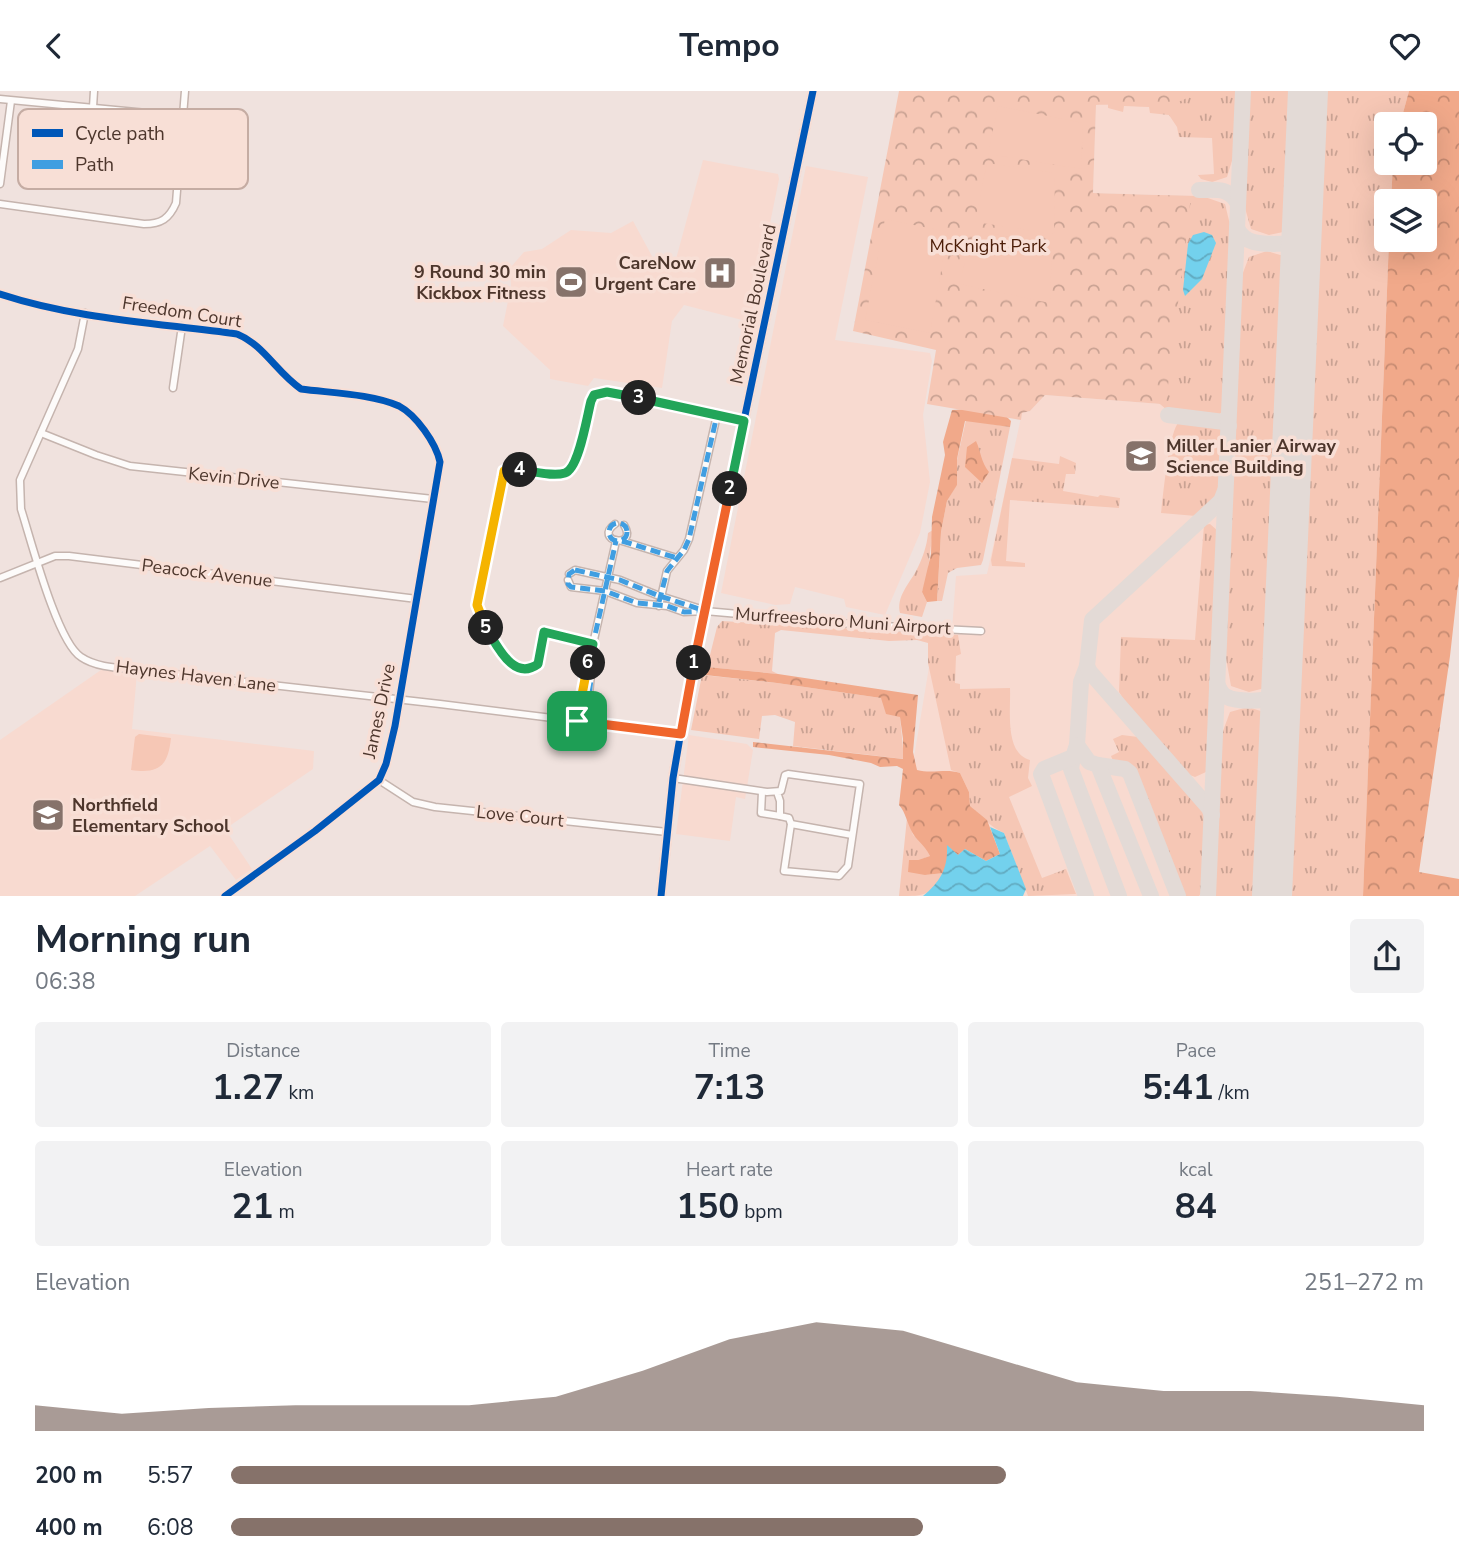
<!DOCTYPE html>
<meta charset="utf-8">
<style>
:root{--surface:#fff;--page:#f2f2f3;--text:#1f2937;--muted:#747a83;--accent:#86726a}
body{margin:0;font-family:"Nunito Sans",sans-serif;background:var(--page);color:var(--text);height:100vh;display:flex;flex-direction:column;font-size:26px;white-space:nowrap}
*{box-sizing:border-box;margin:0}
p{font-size:23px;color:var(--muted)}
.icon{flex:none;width:38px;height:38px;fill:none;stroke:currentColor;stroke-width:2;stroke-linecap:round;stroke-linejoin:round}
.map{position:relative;height:805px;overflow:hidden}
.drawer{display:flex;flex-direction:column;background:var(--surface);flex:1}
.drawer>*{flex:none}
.fabs{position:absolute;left:1374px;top:21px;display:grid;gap:14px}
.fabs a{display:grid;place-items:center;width:63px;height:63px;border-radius:7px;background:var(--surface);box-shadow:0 7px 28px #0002;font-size:35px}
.pin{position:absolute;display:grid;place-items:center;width:60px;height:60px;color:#fff;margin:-30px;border-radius:14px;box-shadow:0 4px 10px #0006}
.km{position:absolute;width:35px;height:35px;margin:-18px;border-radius:50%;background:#222;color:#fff;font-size:19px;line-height:35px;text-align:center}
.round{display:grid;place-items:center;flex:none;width:74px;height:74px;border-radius:7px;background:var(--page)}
.head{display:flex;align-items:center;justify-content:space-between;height:119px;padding:0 35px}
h1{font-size:38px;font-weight:700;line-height:52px}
.metrics{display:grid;grid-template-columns:repeat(3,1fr);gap:10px;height:119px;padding:7px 35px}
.metrics div{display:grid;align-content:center;border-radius:7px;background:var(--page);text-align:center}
.metrics b{font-size:35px;font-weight:700}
.metrics small{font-size:19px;font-weight:400}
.metrics p{font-size:19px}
.chart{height:196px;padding:14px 35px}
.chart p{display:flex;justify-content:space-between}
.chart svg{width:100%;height:126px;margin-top:7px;fill:var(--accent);opacity:.7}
ul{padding:0 35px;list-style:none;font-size:23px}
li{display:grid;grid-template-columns:112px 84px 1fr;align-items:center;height:52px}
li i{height:18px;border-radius:9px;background:var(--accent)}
header{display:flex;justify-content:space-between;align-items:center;height:91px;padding:0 35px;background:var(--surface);font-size:32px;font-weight:700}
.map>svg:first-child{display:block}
</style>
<header><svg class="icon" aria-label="back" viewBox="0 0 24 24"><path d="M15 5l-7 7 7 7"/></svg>Tempo<svg class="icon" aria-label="heart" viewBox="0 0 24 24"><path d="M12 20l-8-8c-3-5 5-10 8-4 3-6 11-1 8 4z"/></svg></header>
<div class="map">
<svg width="1459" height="805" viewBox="0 0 1459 805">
<defs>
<pattern id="grass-tufts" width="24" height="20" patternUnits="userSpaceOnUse" patternTransform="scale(1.75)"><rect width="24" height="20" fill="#f6c7b5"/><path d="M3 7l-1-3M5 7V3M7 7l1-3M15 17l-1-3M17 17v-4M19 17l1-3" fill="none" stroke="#c9a293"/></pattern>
<pattern id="forest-crowns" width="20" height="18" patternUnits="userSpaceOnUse" patternTransform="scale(1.75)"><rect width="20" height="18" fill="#f1a98a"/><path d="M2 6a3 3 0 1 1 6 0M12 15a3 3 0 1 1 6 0" fill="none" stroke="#c58a71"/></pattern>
<pattern id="park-crowns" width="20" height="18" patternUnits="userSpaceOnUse" patternTransform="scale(1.75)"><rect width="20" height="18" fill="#f6c7b5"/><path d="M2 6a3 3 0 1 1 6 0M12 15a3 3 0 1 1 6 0" fill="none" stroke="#c9a293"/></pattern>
<pattern id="water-waves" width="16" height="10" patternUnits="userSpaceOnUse" patternTransform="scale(1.75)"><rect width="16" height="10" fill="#73d1ed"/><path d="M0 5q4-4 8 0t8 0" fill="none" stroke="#61aac0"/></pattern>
</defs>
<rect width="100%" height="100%" fill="#f0e2de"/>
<g fill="#f8dad0">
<path d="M 1195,0 L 1409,0 L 1400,33 L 1386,33 L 1386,149 L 1388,149 L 1363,805 L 902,805 L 913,672 L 933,552 L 951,552 L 956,485 L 987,483 L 1022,322 L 1030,320 L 1045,304 L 1161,313 L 1190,105 L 1093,102 L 1096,13 L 1164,15 Z"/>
<path d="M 703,69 L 778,83 L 779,88 L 750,231 L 684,214 L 672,230 L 662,297 L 594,287 L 588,295 L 550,288 L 550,279 L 503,235 L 511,195 L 510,177 L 524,161 L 542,158 L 571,139 L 611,142 L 633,130 L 659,178 L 676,168 Z"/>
<path d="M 806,75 L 868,86 L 835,249 L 930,262 L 932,270 L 923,324 L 930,391 L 920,442 L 885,524 L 846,516 L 844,508 L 795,496 L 790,513 L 775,514 L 721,502 Z"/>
<path d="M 101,579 L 137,582 L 132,638 L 314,660 L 313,678 L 225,738 L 252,778 L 236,789 L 210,755 L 135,805 L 0,805 L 0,649 Z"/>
<path d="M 689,644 L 747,653 L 753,659 L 745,708 L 736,706 L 730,750 L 676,743 Z"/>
</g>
<g fill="url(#grass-tufts)">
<path d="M 1169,0 L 1238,0 L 1235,60 L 1227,86 L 1212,91 L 1201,88 L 1198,84 L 1214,83 L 1212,47 L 1179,46 L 1177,36 L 1169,24 L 1150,22 L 1149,16 L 1124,15 L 1123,21 L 1108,17 L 1108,11 Z"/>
<path d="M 1248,0 L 1294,0 L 1288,140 L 1269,144 L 1251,138 L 1243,110 Z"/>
<path d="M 1321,0 L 1409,0 L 1400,33 L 1386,33 L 1386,72 L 1393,72 L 1391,110 L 1386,110 L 1386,149 L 1389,149 L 1363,805 L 1286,805 Z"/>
<path d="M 1068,103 L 1202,105 L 1225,113 L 1232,142 L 1225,317 L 1218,325 L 1166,318 L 1155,309 Z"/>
<path d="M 1267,160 L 1287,166 L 1269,596 L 1249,601 L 1231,595 L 1224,556 L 1240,243 L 1237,256 L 1239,192 L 1249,166 Z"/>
<path d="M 966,329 L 1010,336 L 983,469 L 981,474 L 957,477 L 948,482 L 942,510 L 937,510 L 941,441 L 947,410 L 957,393 L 957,369 Z"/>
<path d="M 1179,331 L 1213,334 L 1222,339 L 1220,401 L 1196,425 L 1161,422 C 1163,406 1169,339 1179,331 Z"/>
<path d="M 1060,365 L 1076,372 L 1075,383 L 1066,383 L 1063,400 L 1098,406 L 1100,404 L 1120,407 L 1119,417 L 1010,409 L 1006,470 L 1025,472 L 1025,476 L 992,475 L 991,469 L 1012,367 L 1059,373 Z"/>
<path d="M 1210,433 L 1218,440 L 1218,449 L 1209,674 L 1206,681 L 1195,686 L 1187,683 L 1141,635 L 1119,601 L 1121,546 L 1195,549 L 1204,434 Z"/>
<path d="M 933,439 L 927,486 L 922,501 L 927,511 L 922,526 L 900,522 C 896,506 909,493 916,480 C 922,469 927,455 928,442 Z"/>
<path d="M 722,530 L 958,544 L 961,563 L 956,565 L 955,592 L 960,593 L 960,598 L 1010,597 C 1011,619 1004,662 1030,669 L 1028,687 L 1032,695 L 1009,706 L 1042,787 L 1066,778 L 1076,803 L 1028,805 L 1004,742 C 990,736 982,725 970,715 L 969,701 L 960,682 L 951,679 L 928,572 L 928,552 L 917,549 L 889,550 L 781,539 L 775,542 L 772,580 L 778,583 L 707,576 L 717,536 Z"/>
<path d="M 702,584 L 777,592 L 881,607 L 900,626 L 904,668 L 793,655 L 795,631 L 775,624 L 762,625 L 759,648 L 691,639 Z"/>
<path d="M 1248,616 L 1267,622 L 1260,805 L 1213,805 L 1220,648 L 1230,621 Z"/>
<path d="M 1122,644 L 1138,646 L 1203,717 L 1207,731 L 1204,798 L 1199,805 L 1186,805 L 1181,800 L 1133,676 L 1114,672 L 1111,665 L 1119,661 L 1113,648 Z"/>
<path d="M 907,727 L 913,744 L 924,752 L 930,765 L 918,769 L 925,784 L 944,782 C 929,805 926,805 899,805 Z"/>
</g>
<g fill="url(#forest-crowns)">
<path d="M 1409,0 L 1459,0 L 1459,485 L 1450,565 L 1419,781 L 1459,788 L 1459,805 L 1363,805 L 1389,149 L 1424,149 L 1424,110 L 1391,110 L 1393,72 L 1424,72 L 1424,33 L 1400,33 Z"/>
<path d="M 968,318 L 1004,323 L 1011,330 L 1010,336 L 965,330 L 957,368 L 957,394 L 947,410 L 941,441 L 937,510 L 927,511 L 922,501 L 931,463 L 932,426 L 945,364 L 943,351 L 952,319 Z"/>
<path d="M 976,350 C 981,361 981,371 989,381 L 982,392 L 965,376 L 967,356 Z"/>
<path d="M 707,576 L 778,583 L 918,604 L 913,661 L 917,679 C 933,683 946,677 960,682 L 969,701 L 970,715 L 987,729 L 1000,763 L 986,770 L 965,758 L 958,764 L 947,755 L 948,770 L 944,782 L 925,784 L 908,781 L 909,769 L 918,769 L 930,765 C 924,753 916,749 912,741 C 907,732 906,722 899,714 L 903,678 L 897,675 L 880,676 L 871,672 L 829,664 L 753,656 L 753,651 L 903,668 L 903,648 L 900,626 L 886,623 L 881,607 L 777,592 L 705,584 Z"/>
</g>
<path fill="url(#park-crowns)" d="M 899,0 L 1195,0 C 1175,24 1123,12 1096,14 L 1093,102 L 1191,105 L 1166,311 L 1161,313 L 1045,304 L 1030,320 L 1022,322 L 1021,329 L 927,313 L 936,259 L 853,240 Z"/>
<g fill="#f6c7b5">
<path d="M 998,15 L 1083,32 L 1081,78 L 988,63 Z"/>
<path d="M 987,72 L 1055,82 L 1054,143 L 975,131 Z"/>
<path d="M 885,128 L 948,141 L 930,242 L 865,229 Z"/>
<path d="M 974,139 L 1052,154 L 1050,212 L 959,193 Z"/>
<path d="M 139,643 L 171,647 C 168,675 159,683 131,679 L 135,646 Z"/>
</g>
<g fill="url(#water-waves)">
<path d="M 1204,141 L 1212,144 L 1216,152 L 1202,188 L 1185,205 L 1183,199 L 1188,153 L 1193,144 Z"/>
<path d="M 990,736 L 1004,742 L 1026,798 L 1023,805 L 923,805 C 941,790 948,777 947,754 L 958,764 L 965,758 L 986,770 L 1000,763 Z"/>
</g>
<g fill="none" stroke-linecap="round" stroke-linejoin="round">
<g stroke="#e3dad6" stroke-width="16">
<path d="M 1199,99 C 1216,99 1230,96 1238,113"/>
<path d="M 1237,137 C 1246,157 1269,152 1288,153 L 1296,159 L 1300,170"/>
<path d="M 1288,153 L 1298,146 L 1302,136"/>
<path d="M 1168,324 L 1224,331 L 1229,335"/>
<path d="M 1217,592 C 1219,598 1221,603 1227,606 C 1237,611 1267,611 1276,605 L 1282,590"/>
<path d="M 1077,654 L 1081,591 L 1087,575"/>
<path d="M 1073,666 L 1071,678 L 1119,805"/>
<path d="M 1098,674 L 1125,678 L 1130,682 L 1178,805"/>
<path d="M 1212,724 L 1209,717 L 1090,581 L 1087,575 L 1092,529 L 1221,410 L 1225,400"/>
<path d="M 1086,805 L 1041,683 L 1044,678 L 1073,666 L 1077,654 L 1089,671 L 1098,674 L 1151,805"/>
<path d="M 1208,805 L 1243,0"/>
</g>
<path stroke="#e3dad6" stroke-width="40" d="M 1272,805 L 1308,0"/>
<defs>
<g id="minor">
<path d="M 0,8 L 220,29"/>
<path d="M 93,16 L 94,0"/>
<path d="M 0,93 L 11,10"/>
<path d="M 0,113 L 144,133 C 161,133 169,128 176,112 L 185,0"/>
<path d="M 0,203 C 76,228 158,232 237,243 C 264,254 277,282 301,298 C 331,302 372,303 399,315 C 416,324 436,352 440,371 L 395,635 L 386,673 L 379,689 L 315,740 L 225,805"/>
<path d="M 85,222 L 78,258 L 20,389 L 21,418 C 31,449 57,551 81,566 C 97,577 121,577 139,579 L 440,613 L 681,643"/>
<path d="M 173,297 L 182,235"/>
<path d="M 41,342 L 96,364 L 130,375 L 433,408"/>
<path d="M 615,433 C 592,450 639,459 624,434"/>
<path d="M 622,450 L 677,467"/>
<path d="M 569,483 L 575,479 L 620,489 L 657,504 L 704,519"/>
<path d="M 0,487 L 55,465 L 69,465 L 417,508"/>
<path d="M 568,489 L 571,496 L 605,500 L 637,512 L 667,515 L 684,521 L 705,520 L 863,534 L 981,540"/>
<path d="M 659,515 L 667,480 L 684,459 L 689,448 L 717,324"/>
<path d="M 593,553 L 544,541 L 538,573 C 510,594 482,535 477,514 L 504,380 L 509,378 L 560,383 L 572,378 L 591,310 C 595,303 600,301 609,301 L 744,330"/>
<path d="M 577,630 L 584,585 L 593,553 L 616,450"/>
<path d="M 586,631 L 593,565"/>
<path d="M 673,687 L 767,701 L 781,700 L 785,684 L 788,683 L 860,693 L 848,775 L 839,785 L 784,780 L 791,733 L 789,727 L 780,725 L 780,710 L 777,701"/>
<path d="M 379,689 L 413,711 L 435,716 L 667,741"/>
<path d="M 762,701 L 761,722 L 780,725"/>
<path d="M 791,733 L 852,744"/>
</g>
<path id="major" d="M 661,805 L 673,687 L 691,582 L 813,0"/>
</defs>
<use href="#minor" stroke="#c5b4ae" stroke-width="9"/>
<use href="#major" stroke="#b9b2b8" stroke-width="10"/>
<use href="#minor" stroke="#fdfbfa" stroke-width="6"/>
<use href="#major" stroke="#eeecf1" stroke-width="8"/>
<g stroke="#409ee1" stroke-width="5" stroke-dasharray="10 5" stroke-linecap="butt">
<circle cx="618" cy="441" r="9"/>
<path d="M 622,450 L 677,467"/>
<path d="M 575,479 L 620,489 L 657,504 L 705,520 L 684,521 L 667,515 L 637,512 L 605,500 L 571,496 L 568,493 L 569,483 Z"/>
<path d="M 659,511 L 667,480 L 684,459 L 689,448 L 717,324"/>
<path d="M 593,553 L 544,541 L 538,573 C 510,594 482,535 477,514 L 504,380 L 509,378 L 560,383 L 572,378 L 591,310 C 595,303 600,301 609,301 L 744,330"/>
<path d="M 577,630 L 584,585 L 593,553 L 616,450"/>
<path d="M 586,631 L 591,588"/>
</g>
<defs>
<g id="cycleway">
<path d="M 0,203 C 76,228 158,232 237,243 C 264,254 277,282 301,298 C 331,302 372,303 399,315 C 416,324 436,352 440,371 L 395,635 L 386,673 L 379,689 L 315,740 L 225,805"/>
<path d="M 661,805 L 673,687 L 691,582 L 813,0"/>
</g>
</defs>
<use href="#cycleway" stroke="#f8dfd6" stroke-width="11"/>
<use href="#cycleway" stroke="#0057b8" stroke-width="7"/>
</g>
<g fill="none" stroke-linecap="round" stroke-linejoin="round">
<defs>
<path id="split-1" d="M 577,630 L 681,643 L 694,572"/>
<path id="split-2" d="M 694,572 L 730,398"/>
<path id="split-3" d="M 639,307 L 744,330 L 730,398"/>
<path id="split-4" d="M 520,379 C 533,380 552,386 565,382 C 579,378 587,325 591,310 L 594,304 L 607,301 L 639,307"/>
<path id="split-5" d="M 486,537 L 477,514 L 503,386 L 504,380 L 509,378 L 520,379"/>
<path id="split-6" d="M 486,537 C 497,554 513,591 538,573 L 544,541 L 593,553 L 588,572"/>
<path id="split-7" d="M 577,630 L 588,572"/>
</defs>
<use href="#split-1" stroke="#fff" stroke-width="14"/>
<use href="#split-2" stroke="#fff" stroke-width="14"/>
<use href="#split-3" stroke="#fff" stroke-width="14"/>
<use href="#split-4" stroke="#fff" stroke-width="14"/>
<use href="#split-5" stroke="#fff" stroke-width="14"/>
<use href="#split-6" stroke="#fff" stroke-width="14"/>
<use href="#split-7" stroke="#fff" stroke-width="14"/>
<use href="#split-1" stroke="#f0652b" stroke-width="9"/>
<use href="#split-2" stroke="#f0652b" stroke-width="9"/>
<use href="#split-3" stroke="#22a559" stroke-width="9"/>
<use href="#split-4" stroke="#22a559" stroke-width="9"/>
<use href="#split-5" stroke="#f5b400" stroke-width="9"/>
<use href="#split-6" stroke="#22a559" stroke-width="9"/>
<use href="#split-7" stroke="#f5b400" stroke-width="9"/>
</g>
<defs>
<symbol id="hospital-square" viewBox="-11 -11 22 22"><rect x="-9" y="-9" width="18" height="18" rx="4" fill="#86726a" stroke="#f8dfd6"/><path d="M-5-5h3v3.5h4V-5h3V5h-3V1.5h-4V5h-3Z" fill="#fff"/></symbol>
<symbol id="stadium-square" viewBox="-11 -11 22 22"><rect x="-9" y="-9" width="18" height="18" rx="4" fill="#86726a" stroke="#f8dfd6"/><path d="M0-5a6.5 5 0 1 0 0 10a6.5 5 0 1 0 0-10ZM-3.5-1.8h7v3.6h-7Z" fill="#fff"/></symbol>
<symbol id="university-square" viewBox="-11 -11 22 22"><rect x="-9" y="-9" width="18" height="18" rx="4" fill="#86726a" stroke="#f8dfd6"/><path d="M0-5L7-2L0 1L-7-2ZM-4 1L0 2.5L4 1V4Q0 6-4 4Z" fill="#fff"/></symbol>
<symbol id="school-square" viewBox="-11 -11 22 22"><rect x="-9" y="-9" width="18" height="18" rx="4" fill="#86726a" stroke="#f8dfd6"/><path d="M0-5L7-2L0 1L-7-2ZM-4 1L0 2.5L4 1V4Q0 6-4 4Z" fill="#fff"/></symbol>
</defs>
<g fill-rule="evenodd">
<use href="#hospital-square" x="701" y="163" width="38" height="38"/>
<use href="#stadium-square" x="552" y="172" width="38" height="38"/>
<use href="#university-square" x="1122" y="346" width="38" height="38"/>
<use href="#school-square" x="29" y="705" width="38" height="38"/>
</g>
<g text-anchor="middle" stroke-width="7" stroke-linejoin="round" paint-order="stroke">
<g font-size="18" fill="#4b1d08" stroke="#f8dfd6">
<text x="988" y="161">McKnight Park</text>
</g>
<g font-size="18" font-weight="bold" fill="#4d362c" stroke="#f8dfd6" text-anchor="end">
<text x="696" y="178">CareNow<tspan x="696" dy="21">Urgent Care</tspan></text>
<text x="546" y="187">9 Round 30 min<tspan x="546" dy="21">Kickbox Fitness</tspan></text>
<text x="1166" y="361" text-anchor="start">Miller Lanier Airway<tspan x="1166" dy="21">Science Building</tspan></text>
<text x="72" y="720" text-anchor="start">Northfield<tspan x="72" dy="21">Elementary School</tspan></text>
</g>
<g font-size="18" fill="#4d362c" stroke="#f8dfd6">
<text transform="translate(753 213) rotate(-78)" y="6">Memorial Boulevard</text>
<text transform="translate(182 221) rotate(9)" y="6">Freedom Court</text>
<text transform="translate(234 387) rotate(6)" y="6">Kevin Drive</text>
<text transform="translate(207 482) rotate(7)" y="6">Peacock Avenue</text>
<text transform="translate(843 530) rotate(4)" y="6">Murfreesboro Muni Airport</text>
<text transform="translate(196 585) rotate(7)" y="6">Haynes Haven Lane</text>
<text transform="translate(379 620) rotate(-78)" y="6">James Drive</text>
<text transform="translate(520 725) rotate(6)" y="6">Love Court</text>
</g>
</g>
<rect x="18" y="18" width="230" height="80" rx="10" fill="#f8dfd6" stroke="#c5aca3" stroke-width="2"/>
<rect x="32" y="38" width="31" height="8" fill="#0057b8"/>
<rect x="32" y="69" width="31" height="9" fill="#409ee1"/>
<g font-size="19" fill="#4d362c">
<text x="75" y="49">Cycle path</text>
<text x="75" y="80">Path</text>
</g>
</svg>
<div class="fabs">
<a><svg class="icon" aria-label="locate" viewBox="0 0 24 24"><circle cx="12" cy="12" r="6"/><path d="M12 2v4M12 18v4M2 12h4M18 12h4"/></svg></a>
<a><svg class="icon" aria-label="layers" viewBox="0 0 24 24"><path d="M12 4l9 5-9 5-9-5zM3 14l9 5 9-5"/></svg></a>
</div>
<div class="pin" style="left:577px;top:630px;background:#1e9e55"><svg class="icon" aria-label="arrive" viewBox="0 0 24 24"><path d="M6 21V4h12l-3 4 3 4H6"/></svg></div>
<b class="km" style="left:694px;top:572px">1</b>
<b class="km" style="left:730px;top:398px">2</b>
<b class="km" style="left:639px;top:307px">3</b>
<b class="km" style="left:520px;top:379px">4</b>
<b class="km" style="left:486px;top:537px">5</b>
<b class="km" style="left:588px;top:572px">6</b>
</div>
<section class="drawer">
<div class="head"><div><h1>Morning run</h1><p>06:38</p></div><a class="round"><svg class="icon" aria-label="share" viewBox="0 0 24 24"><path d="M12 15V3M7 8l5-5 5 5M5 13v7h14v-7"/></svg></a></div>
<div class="metrics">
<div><p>Distance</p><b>1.27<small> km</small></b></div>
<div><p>Time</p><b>7:13</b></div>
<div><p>Pace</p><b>5:41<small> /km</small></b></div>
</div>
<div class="metrics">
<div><p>Elevation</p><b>21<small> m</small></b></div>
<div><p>Heart rate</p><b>150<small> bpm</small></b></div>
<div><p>kcal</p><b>84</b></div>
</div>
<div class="chart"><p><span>Elevation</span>251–272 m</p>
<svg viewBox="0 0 160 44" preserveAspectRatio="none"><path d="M0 44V35L10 38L20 36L30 35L40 35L50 35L60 32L70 23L80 12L90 6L100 9L110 18L120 27L130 30L140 30L150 32L160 35V44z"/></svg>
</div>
<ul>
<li><b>200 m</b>5:57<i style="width:65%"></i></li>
<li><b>400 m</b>6:08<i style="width:58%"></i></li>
</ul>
</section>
